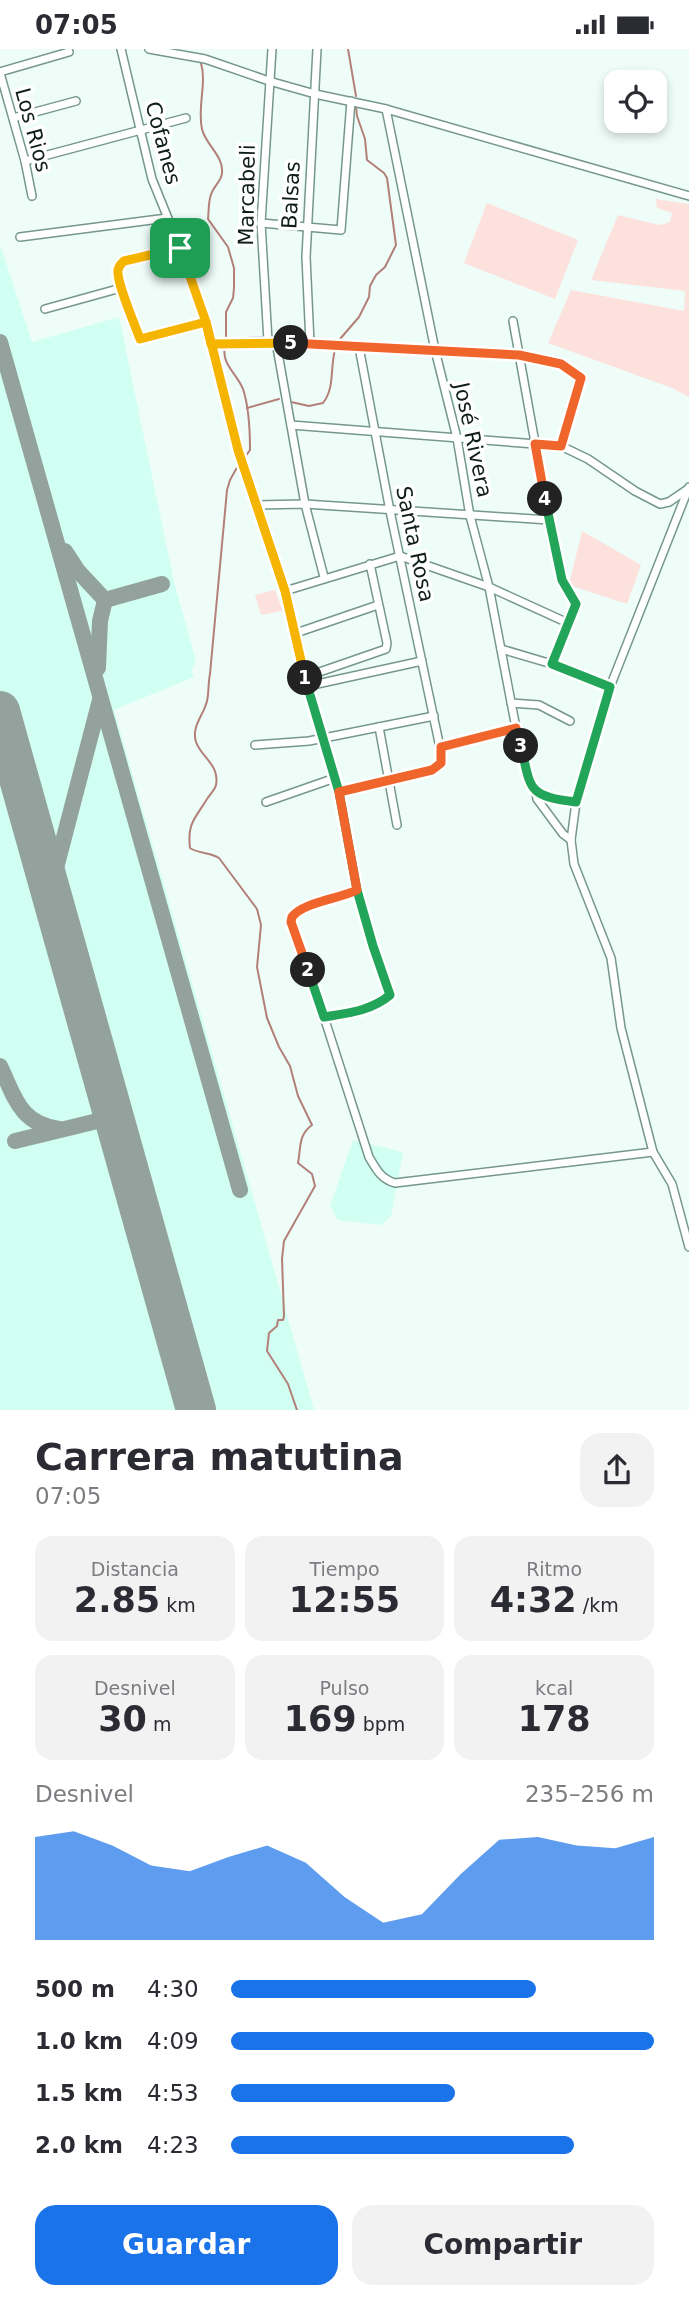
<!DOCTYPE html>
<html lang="es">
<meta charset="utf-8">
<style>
:root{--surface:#fff;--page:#f2f2f3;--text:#2b2b33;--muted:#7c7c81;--accent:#1a73e8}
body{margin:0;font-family:"DejaVu Sans",sans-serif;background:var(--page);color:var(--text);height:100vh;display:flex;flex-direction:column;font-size:26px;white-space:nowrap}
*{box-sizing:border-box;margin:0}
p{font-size:23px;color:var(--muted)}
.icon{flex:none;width:38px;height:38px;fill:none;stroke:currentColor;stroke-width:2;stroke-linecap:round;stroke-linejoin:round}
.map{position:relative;height:1361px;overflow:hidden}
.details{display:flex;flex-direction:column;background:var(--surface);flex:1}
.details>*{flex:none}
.tools{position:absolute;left:604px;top:21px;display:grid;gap:14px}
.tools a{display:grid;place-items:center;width:63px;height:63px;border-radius:14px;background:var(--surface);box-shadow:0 4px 10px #0003;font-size:35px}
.pin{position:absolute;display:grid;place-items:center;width:60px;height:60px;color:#fff;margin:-30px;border-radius:14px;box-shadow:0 4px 10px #0006}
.km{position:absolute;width:35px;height:35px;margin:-18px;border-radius:50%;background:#222;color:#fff;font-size:19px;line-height:35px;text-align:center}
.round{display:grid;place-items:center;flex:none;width:74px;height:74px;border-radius:21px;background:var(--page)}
.headline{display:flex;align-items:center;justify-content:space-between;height:119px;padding:0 35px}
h1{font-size:38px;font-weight:800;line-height:52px}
.metrics{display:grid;grid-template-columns:repeat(3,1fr);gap:10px;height:119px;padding:7px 35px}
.metrics div{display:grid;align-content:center;border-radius:18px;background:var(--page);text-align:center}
.metrics b{font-size:35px;font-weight:800}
.metrics small{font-size:19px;font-weight:400}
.metrics p{font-size:19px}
.chart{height:196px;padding:14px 35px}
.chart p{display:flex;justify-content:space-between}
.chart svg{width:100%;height:126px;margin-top:7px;fill:var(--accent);opacity:.7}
.primary-button{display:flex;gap:14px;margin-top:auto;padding:14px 35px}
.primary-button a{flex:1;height:80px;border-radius:21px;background:var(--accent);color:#fff;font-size:28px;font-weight:800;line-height:80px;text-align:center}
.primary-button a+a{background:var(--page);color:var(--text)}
ul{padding:0 35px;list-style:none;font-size:23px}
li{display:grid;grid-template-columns:112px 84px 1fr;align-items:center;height:52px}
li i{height:18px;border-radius:9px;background:var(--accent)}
.status{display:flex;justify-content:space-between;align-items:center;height:49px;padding:0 35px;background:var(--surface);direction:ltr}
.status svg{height:19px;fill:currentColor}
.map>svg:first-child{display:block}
</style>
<div class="status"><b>07:05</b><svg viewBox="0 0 49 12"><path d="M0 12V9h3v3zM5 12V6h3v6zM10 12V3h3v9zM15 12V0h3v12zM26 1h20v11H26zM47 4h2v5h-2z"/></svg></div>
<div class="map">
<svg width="689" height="1361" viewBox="0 0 689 1361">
<rect width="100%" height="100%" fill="#effdf9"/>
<g fill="#d1fff1">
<path d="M 0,195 L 32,293 L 119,268 L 174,533 L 196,612 L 192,620 L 194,628 L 114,661 L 314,1361 L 0,1361 Z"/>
<path d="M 353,1091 L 403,1103 L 391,1167 L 381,1176 L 338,1171 L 330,1157 Z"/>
</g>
<g fill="#fde1dc">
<path d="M 656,150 L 689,155 L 689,348 L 672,339 L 548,294 L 571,241 L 684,262 L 685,242 L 591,231 L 618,166 L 659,176 L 670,173 L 672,164 L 657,159 Z"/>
<path d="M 487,154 L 578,191 L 555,250 L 464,214 Z"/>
<path d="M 582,482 L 641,516 L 627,555 L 569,536 Z"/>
<path d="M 275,541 L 283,562 L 261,566 L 255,546 Z"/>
</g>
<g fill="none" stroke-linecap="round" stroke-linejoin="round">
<g stroke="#b28078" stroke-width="2">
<path d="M 348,0 L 356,47"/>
<path d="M 201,14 C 207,35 197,58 202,80 C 205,95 224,107 222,124 C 222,131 215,136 212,143 C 208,151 209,161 208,170 L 228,198 L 234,219 L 234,239 L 233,249 L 226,263 L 226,290"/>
<path d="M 340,290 L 359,268 L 369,248 L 370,237 L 376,226 L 385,218 L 396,196 L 387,129 L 384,124 L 367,111 L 365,90 L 357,67 L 356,57"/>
<path d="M 225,296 C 221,316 236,323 243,340 C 249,358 250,382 250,401 L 245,408"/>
<path d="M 291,353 L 309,357 L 323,354 C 335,339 330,318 335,301"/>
<path d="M 247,359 L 279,350"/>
<path d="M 239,415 L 230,431 L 227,441 L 210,625 C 208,634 209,644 207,652 C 204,666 191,677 196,693 C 201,708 220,716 216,736 C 215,741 210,745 207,750 C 195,770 187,774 190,799 C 199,805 209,803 219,809 L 257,860 L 261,876 L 257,918 L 267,969 L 279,998 L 290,1017 L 298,1047 L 312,1076 C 298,1086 301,1099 298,1114 L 312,1125 L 315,1137 L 284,1192 L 282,1210 L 284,1267 L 283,1271 L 278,1271 L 277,1277 L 269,1284 L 267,1302 L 288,1335 L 297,1361"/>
</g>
<g stroke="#94a29e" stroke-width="16">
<path d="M 0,293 L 240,1141"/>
<path d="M 65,502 L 78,522 L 105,551 L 100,572 L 98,619"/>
<path d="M 105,551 L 162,535"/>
<path d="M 50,842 L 100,651"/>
<path d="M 0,1017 C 15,1048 19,1074 59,1080"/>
<path d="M 15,1092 L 114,1068"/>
</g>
<path stroke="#94a29e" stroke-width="40" d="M 0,662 L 196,1361"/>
<defs>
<g id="minor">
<path d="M 121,0 L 152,130 L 180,199 L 206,273 L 238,401 L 285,542 L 308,637 L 339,743 L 357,841 L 373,897 L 390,946 C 371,961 348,964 324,968"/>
<path d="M 149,0 L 205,10 L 269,32 L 315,45 L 386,60 L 689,147"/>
<path d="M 0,23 L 69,3"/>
<path d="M 0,24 L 25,112 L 32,147"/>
<path d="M 386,60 L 435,301 L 457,389 L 470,467 L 489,538 L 516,679 L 529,735 C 539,749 560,751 576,753"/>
<path d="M 13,69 L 76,52"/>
<path d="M 25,112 L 186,69"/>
<path d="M 261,174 L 341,181 L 351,52"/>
<path d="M 20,188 L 167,169"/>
<path d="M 121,239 C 118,227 115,221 124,212 L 180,199"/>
<path d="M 45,260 L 121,239 L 140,290 L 206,273"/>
<path d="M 513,272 L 549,471"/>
<path d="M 268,292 L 261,174 L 272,0"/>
<path d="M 276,293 L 305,455 L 324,528"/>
<path d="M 310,294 L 306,208 L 317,0"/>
<path d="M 211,295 L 268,292 L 310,294 L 519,306 L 561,315 L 581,329 L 561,397"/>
<path d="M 291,376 L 561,397 L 588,410 L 635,442 L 660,455 L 669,453 L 688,440"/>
<path d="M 689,438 L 610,638 L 576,753 L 571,791 L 574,815 L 611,909 L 621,979 L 653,1103 L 672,1135 L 689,1198"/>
<path d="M 256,456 L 305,455 L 549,471 L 562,531 L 576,555 L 552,615"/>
<path d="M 285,542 L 400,507 L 489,538 L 568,574"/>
<path d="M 296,584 L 378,556"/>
<path d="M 501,600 L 552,615 L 610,638"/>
<path d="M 305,628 L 386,600 L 387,594 L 370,515"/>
<path d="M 308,637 L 422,612"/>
<path d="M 511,654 L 539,656 L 570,672"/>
<path d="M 379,678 L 397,776"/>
<path d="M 255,696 L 309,692 L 434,667"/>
<path d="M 441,697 L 516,679"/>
<path d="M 339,743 L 432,721 L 438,718 L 442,708 L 390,462 L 359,298"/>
<path d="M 536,743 L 537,750 L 563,785 L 571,791"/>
<path d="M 266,753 L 335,729"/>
<path d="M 357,841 L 345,846 L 302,859 C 295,863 292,865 291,873 L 324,968 L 369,1108 C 376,1120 381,1130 395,1134 L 653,1103"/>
</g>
</defs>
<use href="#minor" stroke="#75978e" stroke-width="10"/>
<use href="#minor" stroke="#fff" stroke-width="7"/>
</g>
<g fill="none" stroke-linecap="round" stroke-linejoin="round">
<defs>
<path id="split-1" d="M 180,199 L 206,273 L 238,401 L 285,542 L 305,629"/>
<path id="split-2" d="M 305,629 L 339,743 L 357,841 L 373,897 L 390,946 C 371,962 348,964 324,968 L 308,921"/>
<path id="split-3" d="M 308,921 L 291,873 L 292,868 C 303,853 339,850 357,841 L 339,743 L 432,721 L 441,714 L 441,698 L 516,679 L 521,697"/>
<path id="split-4" d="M 521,697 C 531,741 527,747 576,753 L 610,638 L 552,615 L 576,555 L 562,531 L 545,450"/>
<path id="split-5" d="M 291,294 L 519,306 L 561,315 L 581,329 L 561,397 L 535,395 L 545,450"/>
<path id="split-6" d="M 180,199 L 124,212 C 121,215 119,216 118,221 C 116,232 135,276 140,290 L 206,273 L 211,295 L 291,294"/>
</defs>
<use href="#split-1" stroke="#fff" stroke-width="14"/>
<use href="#split-2" stroke="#fff" stroke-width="14"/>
<use href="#split-3" stroke="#fff" stroke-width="14"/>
<use href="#split-4" stroke="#fff" stroke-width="14"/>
<use href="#split-5" stroke="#fff" stroke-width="14"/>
<use href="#split-6" stroke="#fff" stroke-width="14"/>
<use href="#split-1" stroke="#f5b400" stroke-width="9"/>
<use href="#split-2" stroke="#22a559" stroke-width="9"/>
<use href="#split-3" stroke="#f0652b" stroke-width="9"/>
<use href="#split-4" stroke="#22a559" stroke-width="9"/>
<use href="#split-5" stroke="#f0652b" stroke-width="9"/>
<use href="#split-6" stroke="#f5b400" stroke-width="9"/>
</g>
<g text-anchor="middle" stroke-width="7" stroke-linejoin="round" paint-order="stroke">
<g font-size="21" fill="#101e1a" stroke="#fff">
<text transform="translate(33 81) rotate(75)" y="7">Los Rios</text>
<text transform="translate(163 94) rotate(75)" y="7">Cofanes</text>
<text transform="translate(247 146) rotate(-89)" y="7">Marcabeli</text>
<text transform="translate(291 146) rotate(-87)" y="7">Balsas</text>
<text transform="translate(473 391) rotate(78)" y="7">José Rivera</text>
<text transform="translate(415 495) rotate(78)" y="7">Santa Rosa</text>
</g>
</g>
</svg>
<div class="tools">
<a><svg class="icon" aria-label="locate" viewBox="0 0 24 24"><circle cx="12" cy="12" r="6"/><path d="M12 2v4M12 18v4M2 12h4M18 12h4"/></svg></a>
</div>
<div class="pin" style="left:180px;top:199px;background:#1e9e55"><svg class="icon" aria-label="arrive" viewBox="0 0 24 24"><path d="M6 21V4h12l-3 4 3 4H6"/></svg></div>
<b class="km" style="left:305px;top:629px">1</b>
<b class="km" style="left:308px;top:921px">2</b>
<b class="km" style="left:521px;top:697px">3</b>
<b class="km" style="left:545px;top:450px">4</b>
<b class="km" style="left:291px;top:294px">5</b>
</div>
<section class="details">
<div class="headline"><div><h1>Carrera matutina</h1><p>07:05</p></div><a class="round"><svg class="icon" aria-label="share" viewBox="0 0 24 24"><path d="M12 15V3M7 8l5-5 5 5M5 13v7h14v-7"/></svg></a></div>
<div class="metrics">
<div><p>Distancia</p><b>2.85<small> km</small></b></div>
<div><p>Tiempo</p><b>12:55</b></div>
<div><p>Ritmo</p><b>4:32<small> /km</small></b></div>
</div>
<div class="metrics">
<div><p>Desnivel</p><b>30<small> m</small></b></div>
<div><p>Pulso</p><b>169<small> bpm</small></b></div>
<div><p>kcal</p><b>178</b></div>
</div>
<div class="chart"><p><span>Desnivel</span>235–256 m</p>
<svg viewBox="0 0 160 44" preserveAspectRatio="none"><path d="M0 44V8L10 6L20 11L30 18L40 20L50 15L60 11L70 17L80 29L90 38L100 35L110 21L120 9L130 8L140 11L150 12L160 8V44z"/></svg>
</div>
<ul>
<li><b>500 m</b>4:30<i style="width:72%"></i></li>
<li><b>1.0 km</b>4:09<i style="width:100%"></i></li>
<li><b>1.5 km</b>4:53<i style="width:53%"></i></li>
<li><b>2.0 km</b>4:23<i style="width:81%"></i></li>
</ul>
<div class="primary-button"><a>Guardar</a><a>Compartir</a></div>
</section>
